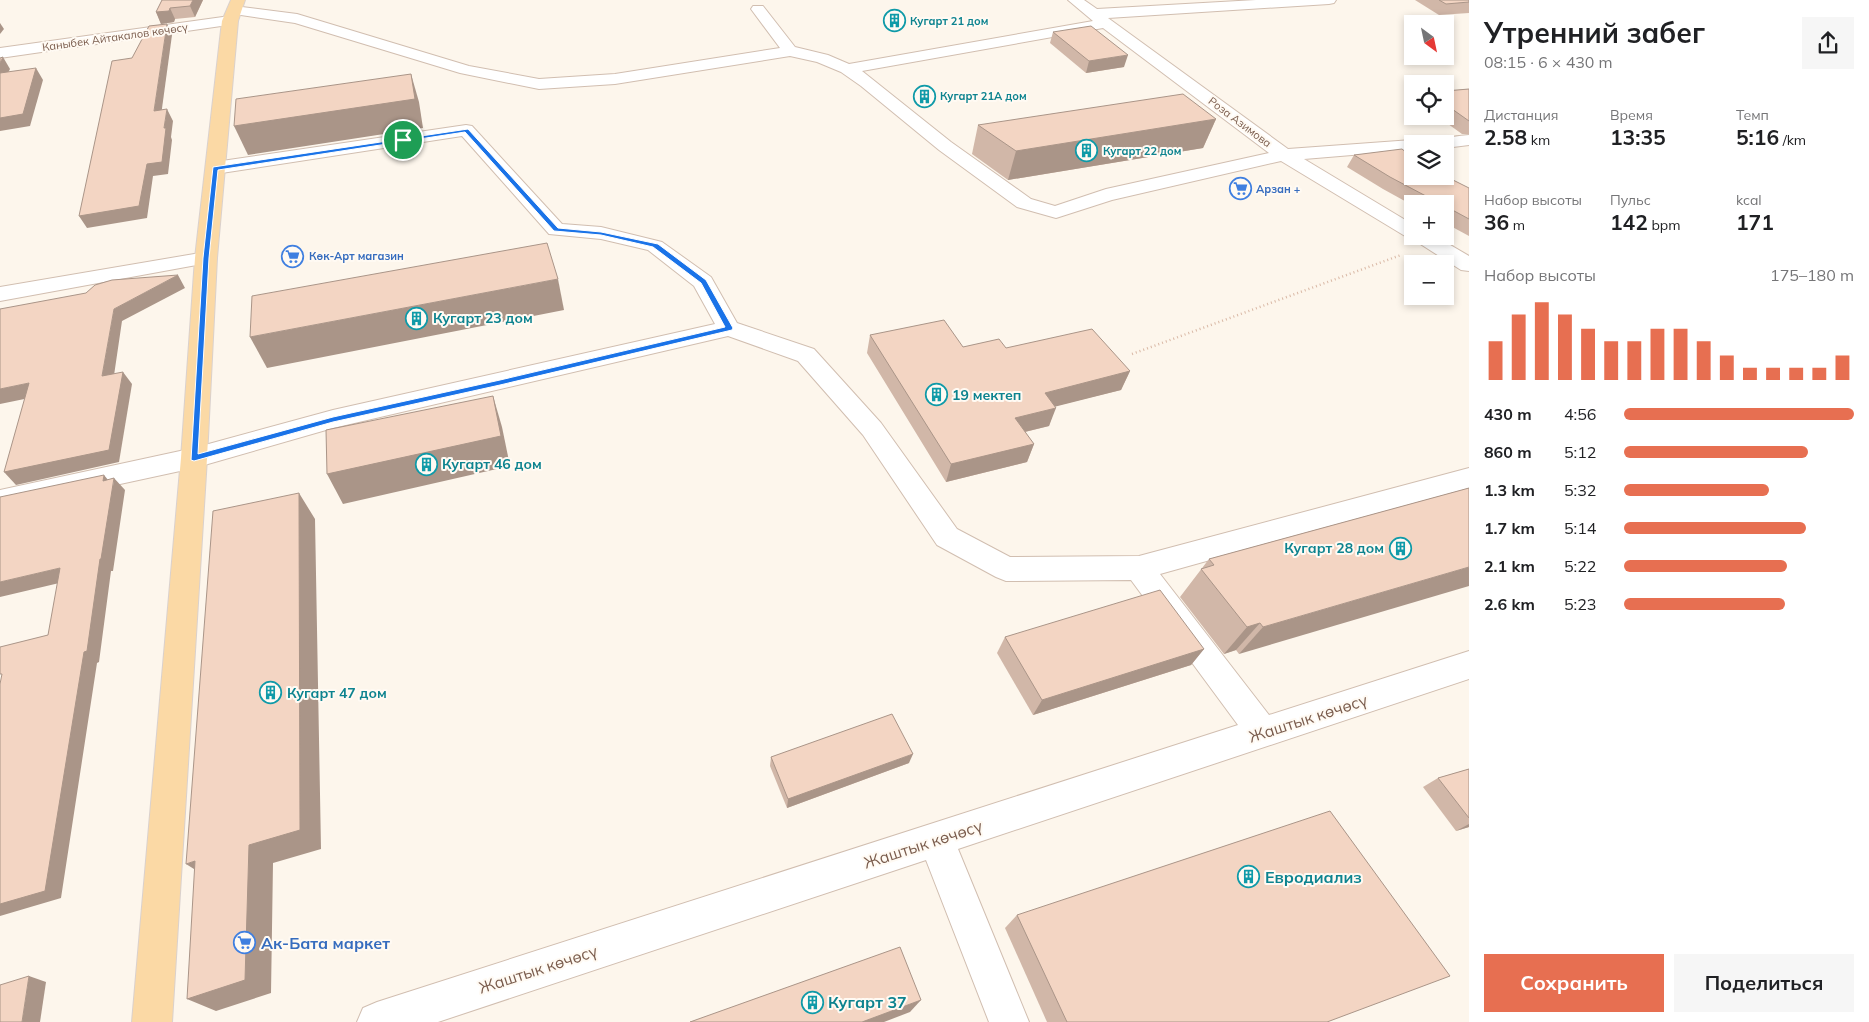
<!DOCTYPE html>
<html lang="ru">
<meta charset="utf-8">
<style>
:root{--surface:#fff;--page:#f6f6f6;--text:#202124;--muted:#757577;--accent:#e76f51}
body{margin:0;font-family:Mulish,sans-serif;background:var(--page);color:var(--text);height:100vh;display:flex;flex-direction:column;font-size:19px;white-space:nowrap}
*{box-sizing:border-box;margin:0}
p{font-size:16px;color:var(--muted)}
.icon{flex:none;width:28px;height:28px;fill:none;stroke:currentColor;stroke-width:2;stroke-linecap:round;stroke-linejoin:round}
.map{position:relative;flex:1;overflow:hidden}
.details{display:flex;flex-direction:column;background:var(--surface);width:400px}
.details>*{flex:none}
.needle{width:32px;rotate:147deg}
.controls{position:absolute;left:1404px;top:15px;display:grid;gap:10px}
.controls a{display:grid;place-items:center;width:50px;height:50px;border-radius:0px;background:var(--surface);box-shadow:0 2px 8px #0003;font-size:25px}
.pin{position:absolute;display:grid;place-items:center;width:42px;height:42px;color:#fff;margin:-21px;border:2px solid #fff;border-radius:50%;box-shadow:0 1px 5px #0007}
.round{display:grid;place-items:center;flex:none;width:52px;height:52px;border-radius:0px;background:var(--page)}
.overview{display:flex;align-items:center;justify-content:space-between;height:85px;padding:0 15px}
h1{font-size:28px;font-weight:700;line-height:38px}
.figures{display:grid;grid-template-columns:repeat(3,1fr);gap:8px;height:85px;padding:5px 15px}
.figures div{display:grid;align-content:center}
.figures b{font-size:21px;font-weight:700}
.figures small{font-size:14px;font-weight:400}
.figures p{font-size:14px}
.chart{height:140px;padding:10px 15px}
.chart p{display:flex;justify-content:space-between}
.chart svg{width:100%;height:90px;margin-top:5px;stroke:var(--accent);stroke-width:6}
.button{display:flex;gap:10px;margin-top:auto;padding:10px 15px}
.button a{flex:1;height:58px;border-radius:0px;background:var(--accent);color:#fff;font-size:20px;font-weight:700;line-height:58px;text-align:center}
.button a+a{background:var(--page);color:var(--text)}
ul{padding:0 15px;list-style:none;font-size:16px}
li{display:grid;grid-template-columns:80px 60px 1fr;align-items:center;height:38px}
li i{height:12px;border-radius:6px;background:var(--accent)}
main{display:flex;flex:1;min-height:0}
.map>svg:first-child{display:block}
</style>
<main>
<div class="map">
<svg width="1469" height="1022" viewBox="0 0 1469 1022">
<rect width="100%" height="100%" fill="#fdf6ec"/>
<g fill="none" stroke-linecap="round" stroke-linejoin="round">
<defs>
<g id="minor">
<path d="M 1068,0 L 1084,0 L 1097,9 L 1256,0 L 1336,0 L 1334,3 L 1329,4 L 1108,18 L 1288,149 L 1412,140 C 1422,142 1455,136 1469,135 L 1469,145 L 1445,148 L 1445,144 L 1412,144 L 1412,150 L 1304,159 L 1412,224 L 1412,236 L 1435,236 L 1469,256 L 1469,271 L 1461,270 L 1411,238 L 1405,236 L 1281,161 L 1112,200 L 1056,218 L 1017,207 L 939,150 L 861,86 L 841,72 L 817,62 L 790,56 L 615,84 L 539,89 L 460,73 L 295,23 L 234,14 L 229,13 L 227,10 L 229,7 L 234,6 L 297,14 L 469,66 L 539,79 L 615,74 L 780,48 L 751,9 L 753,6 L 763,6 L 795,47 L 828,55 L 849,64 L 1093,21 ZM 1103,28 L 1269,153 L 1106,189 L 1055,206 L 1031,199 L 951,142 L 862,71 Z"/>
<path d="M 230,16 L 235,18 L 238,21 L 235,24 L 0,58 L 0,48 Z"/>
<path d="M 466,125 L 472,126 L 562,224 L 601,227 L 662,242 L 711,277 L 737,323 L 814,349 L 881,423 L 957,529 L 1010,557 L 1139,556 L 1469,468 L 1469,488 L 1160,574 L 1269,715 L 1469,651 L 1469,679 L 958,849 L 1029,1022 L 989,1022 L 926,860 L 438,1022 L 357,1022 L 363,1008 L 377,1002 L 1238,725 L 1131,580 L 1006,581 L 996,577 L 937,545 L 863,435 L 798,361 L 728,336 L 333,428 L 194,468 L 0,510 L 0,490 L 194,448 L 333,410 L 715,324 L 694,286 L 648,250 L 601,239 L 549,234 L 462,136 L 215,174 L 208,172 L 206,168 L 208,164 L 215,162 Z"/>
<path d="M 206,252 L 213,254 L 217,258 L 213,262 L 0,301 L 0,287 Z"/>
</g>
<path id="major" d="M 231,0 L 245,0 L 238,21 L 217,258 L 207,458 L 172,1022 L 132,1022 L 181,458 L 195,258 L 222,21 Z"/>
</defs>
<use href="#minor" stroke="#d1beb0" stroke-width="2"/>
<use href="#major" stroke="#dad1cd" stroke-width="2"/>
<path stroke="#d9b8a5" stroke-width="2.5" stroke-dasharray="1 3" stroke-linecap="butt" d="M 1132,354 L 1401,255"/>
<use href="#minor" fill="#fff" fill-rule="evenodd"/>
<use href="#major" fill="#fbd9a5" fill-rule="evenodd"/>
</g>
<g fill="#d1b7a8">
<path d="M 162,0 L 203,0 L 195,17 L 175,19 L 174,22 L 161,24 L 156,12 Z"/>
<path d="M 1415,0 L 1469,0 L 1469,13 L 1439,15 Z"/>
<path d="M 1053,32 L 1124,67 L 1086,73 L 1050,43 Z"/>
<path d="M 1469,89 L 1469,134 L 1462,134 L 1437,116 L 1445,116 L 1445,91 Z"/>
<path d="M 1216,119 L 1203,148 L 1008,180 L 972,154 L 978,125 Z"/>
<path d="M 1354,155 L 1412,176 L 1469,188 L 1469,236 L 1445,223 L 1445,204 L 1412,204 L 1412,205 L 1383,189 L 1347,167 Z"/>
<path d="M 870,335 L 963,347 L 1006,348 L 1130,371 L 1121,390 L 1055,406 L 1049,426 L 1025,432 L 1034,444 L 1027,462 L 946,482 L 867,353 Z"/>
<path d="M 1469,488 L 1239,654 L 1236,650 L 1224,654 L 1180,597 L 1209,559 Z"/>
<path d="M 1005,637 L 1204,649 L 1191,665 L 1033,715 L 997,653 Z"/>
<path d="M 771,757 L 909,763 L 787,808 L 770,766 Z"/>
<path d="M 1469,769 L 1469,827 L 1456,831 L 1423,787 L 1438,778 Z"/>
<path d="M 1017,915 L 1327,1022 L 1047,1022 L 1005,928 Z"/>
</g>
<g fill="#aa9588">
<path d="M 193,0 L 203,0 L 195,17 L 190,6 Z"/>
<path d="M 170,8 L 175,19 L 174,22 L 161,24 L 156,12 Z"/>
<path d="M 0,23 L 4,29 L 0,34 Z"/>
<path d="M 167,24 L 172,35 L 160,123 L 154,111 Z"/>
<path d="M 1128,55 L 1124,67 L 1086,73 L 1089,61 Z"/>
<path d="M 3,57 L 10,69 L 2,85 L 0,82 L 0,63 Z"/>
<path d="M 36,68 L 43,80 L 30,126 L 0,131 L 0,118 Z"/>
<path d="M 411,74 L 419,102 L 423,128 L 248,155 L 234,126 Z"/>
<path d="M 167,109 L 173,121 L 171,137 L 172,140 L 168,174 L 153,176 L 147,218 L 87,228 L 79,216 L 147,164 L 164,128 Z"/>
<path d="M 1216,119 L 1203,148 L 1008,180 L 1016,151 Z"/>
<path d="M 178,275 L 185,288 L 122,321 L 112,389 L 102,376 L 114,309 Z"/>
<path d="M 558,279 L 564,310 L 267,368 L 250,337 Z"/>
<path d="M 1130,371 L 1121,390 L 1038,411 L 1045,393 Z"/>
<path d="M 123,372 L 132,384 L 119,462 L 16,485 L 4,472 Z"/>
<path d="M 29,383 L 39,396 L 0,404 L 0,389 Z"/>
<path d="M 493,396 L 502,427 L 510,466 L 343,504 L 327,474 Z"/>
<path d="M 1056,408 L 1049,426 L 1008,436 L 1015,418 Z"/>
<path d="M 1034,444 L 1027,462 L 946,482 L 951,464 Z"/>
<path d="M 104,475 L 113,486 L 114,478 L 125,490 L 113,571 L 111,571 L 99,662 L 97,663 L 61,898 L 0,916 L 0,904 Z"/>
<path d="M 299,493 L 315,519 L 321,849 L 273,863 L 271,993 L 216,1011 L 187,999 L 249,845 Z"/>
<path d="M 1469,567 L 1469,586 L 1239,654 L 1263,627 Z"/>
<path d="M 60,568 L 72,580 L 0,597 L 0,582 Z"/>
<path d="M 1260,623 L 1236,650 L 1224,654 L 1247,627 Z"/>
<path d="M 1204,649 L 1191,665 L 1033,715 L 1042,700 Z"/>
<path d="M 913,754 L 909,763 L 787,808 L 788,799 Z"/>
<path d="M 1469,824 L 1469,827 L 1456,831 Z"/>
<path d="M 195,861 L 213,881 L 186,864 Z"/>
<path d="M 29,976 L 46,982 L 40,1022 L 22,1022 Z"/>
<path d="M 921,1000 L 910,1012 L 884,1022 L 861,1022 Z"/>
</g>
<g fill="#f3d5c3" stroke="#aa9588">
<path d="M 162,0 L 193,0 L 190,6 L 170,8 L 169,11 L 156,12 Z"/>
<path d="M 1439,0 L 1469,0 L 1469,2 L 1446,4 Z"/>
<path d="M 167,24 L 154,111 L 167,109 L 164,128 L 166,128 L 162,162 L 147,164 L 139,206 L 79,216 L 112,61 L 132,58 L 149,26 Z"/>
<path d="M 1091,26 L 1128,55 L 1089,61 L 1053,32 Z"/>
<path d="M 3,57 L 0,63 L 0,58 Z"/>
<path d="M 36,68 L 23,114 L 0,118 L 0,73 Z"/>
<path d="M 411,74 L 415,99 L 234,126 L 236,99 Z"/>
<path d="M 1469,89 L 1469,121 L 1445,104 L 1445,91 Z"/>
<path d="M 1183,94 L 1216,119 L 1016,151 L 978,125 Z"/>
<path d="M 1402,149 L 1412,157 L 1412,176 L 1445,176 L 1469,188 L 1469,219 L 1445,206 L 1445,204 L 1441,204 L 1390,177 L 1354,155 Z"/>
<path d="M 547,243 L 558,279 L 250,337 L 252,296 Z"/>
<path d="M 178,275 L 114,309 L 102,376 L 123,372 L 109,450 L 4,472 L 29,383 L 0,389 L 0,309 L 86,293 L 95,285 L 112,280 Z"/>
<path d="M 944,320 L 963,347 L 999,339 L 1006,348 L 1092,329 L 1130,371 L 1045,393 L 1056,408 L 1015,418 L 1034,444 L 951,464 L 870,335 Z"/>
<path d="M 493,396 L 501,436 L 327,474 L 326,430 Z"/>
<path d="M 104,475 L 103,481 L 114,478 L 101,559 L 100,559 L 87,651 L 84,652 L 45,891 L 0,904 L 0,684 L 2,674 L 0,674 L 0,647 L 48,635 L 60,568 L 0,582 L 0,497 Z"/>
<path d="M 1469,488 L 1469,567 L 1263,627 L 1260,623 L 1247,627 L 1201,569 L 1214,565 L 1209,559 Z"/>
<path d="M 299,493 L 300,830 L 249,845 L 245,980 L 187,999 L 195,861 L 186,864 L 213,511 Z"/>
<path d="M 1160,590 L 1204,649 L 1042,700 L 1005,637 Z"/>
<path d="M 892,714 L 913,754 L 788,799 L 771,757 Z"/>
<path d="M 1469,769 L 1469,818 L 1438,778 Z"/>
<path d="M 1330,811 L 1450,976 L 1327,1022 L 1067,1022 L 1017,915 Z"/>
<path d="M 900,947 L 921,1000 L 862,1022 L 690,1022 Z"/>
<path d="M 29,976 L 22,1022 L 0,1022 L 0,985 Z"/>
</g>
<path fill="#1a73e8" stroke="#fff" fill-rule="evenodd" d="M 468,129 L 558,228 L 601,232 L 658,244 L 706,280 L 733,328 L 732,330 L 500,385 L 333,422 L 194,461 L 191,460 L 203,258 L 213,167 ZM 465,132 L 554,231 L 601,235 L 653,247 L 701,283 L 725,327 L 500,380 L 333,417 L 198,454 L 209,258 L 218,170 Z"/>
<defs>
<symbol id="building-ring" viewBox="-11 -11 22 22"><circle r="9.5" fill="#fffaf3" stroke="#0f9aa8" stroke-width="1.5"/><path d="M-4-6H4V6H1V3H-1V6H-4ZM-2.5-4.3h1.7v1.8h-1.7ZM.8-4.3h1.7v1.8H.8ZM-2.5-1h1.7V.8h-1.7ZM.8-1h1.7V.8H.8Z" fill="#0f9aa8"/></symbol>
<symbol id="supermarket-ring" viewBox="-11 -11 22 22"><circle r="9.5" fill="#fffaf3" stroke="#3f7fe0" stroke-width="1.5"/><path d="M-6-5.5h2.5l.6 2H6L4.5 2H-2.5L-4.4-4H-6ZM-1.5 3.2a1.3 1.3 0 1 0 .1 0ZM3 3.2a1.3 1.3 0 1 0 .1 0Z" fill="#3f7fe0"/></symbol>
</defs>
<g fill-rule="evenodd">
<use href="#building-ring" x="882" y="8" width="25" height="25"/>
<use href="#building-ring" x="912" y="84" width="25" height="25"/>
<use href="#building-ring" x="1074" y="138" width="25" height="25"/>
<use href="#supermarket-ring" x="1228" y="176" width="25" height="25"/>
<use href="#supermarket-ring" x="280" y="244" width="25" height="25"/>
<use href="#building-ring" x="404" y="306" width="25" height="25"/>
<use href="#building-ring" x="924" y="382" width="25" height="25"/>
<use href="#building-ring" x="414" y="452" width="25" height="25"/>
<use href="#building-ring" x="1388" y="536" width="25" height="25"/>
<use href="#building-ring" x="258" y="680" width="25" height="25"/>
<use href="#building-ring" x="1236" y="864" width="25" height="25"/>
<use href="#supermarket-ring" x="232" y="930" width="25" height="25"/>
<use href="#building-ring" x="800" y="990" width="25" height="25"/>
</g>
<g text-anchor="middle" stroke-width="4" stroke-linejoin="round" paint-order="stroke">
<g font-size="11" font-weight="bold" fill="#0d838f" stroke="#fffaf3" text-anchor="start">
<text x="910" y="25">Кугарт 21 дом</text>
<text x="940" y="100">Кугарт 21А дом</text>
<text x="1103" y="155">Кугарт 22 дом</text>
</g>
<g font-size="11" fill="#7a5c4d" stroke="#fffaf3">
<text transform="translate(115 37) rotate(-8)" y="4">Каныбек Айтакалов көчөсү</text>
<text transform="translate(1240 122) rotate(37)" y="4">Роза Азимова</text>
</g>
<g font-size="11" font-weight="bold" fill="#366cbe" stroke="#fffaf3" text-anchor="start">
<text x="1256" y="193">Арзан +</text>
<text x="309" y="260">Көк-Арт магазин</text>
</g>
<g font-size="14" font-weight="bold" fill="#0d838f" stroke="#fffaf3" text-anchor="start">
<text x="433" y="323">Кугарт 23 дом</text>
<text x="952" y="400">19 мектеп</text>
<text x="442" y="469">Кугарт 46 дом</text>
<text x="1384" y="553" text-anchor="end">Кугарт 28 дом</text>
<text x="287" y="698">Кугарт 47 дом</text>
</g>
<g font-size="16" fill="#7a5c4d" stroke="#fffaf3">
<text transform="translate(1308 718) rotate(-18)" y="6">Жаштык көчөсү</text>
<text transform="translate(923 844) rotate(-18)" y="6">Жаштык көчөсү</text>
<text transform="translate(538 969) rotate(-18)" y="6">Жаштык көчөсү</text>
</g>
<g font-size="16" font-weight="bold" fill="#0d838f" stroke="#fffaf3" text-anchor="start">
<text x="1265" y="883">Евродиализ</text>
<text x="828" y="1008">Кугарт 37</text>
</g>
<g font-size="16" font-weight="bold" fill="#366cbe" stroke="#fffaf3" text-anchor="start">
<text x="261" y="949">Ак-Бата маркет</text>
</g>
</g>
</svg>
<div class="controls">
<a><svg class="needle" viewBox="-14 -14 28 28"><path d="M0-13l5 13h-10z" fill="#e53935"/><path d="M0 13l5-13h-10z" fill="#757577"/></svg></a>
<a><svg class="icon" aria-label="locate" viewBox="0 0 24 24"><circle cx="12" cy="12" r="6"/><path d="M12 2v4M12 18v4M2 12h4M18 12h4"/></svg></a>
<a><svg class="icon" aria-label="layers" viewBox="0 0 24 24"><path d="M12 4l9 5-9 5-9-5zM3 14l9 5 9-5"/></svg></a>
<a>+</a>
<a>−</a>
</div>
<div class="pin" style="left:403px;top:140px;background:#1e9e55"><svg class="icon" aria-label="arrive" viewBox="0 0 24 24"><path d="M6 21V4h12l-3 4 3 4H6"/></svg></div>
</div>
<section class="details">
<div class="overview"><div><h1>Утренний забег</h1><p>08:15 · 6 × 430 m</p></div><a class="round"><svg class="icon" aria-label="share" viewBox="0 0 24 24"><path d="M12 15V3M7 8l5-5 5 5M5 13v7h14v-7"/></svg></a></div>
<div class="figures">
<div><p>Дистанция</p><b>2.58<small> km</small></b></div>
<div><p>Время</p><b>13:35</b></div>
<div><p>Темп</p><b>5:16<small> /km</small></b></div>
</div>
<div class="figures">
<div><p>Набор высоты</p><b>36<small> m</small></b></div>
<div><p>Пульс</p><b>142<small> bpm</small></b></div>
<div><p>kcal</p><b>171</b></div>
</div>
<div class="chart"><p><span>Набор высоты</span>175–180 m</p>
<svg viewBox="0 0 160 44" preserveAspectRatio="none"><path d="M5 44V25M15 44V12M25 44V6M35 44V12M45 44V19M55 44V25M65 44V25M75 44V19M85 44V19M95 44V25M105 44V32M115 44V38M125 44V38M135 44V38M145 44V38M155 44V32"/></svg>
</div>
<ul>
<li><b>430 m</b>4:56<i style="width:100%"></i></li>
<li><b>860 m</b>5:12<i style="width:80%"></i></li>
<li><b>1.3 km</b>5:32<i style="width:63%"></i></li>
<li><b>1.7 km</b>5:14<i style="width:79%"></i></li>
<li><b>2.1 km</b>5:22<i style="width:71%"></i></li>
<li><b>2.6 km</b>5:23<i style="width:70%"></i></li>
</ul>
<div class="button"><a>Сохранить</a><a>Поделиться</a></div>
</section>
</main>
